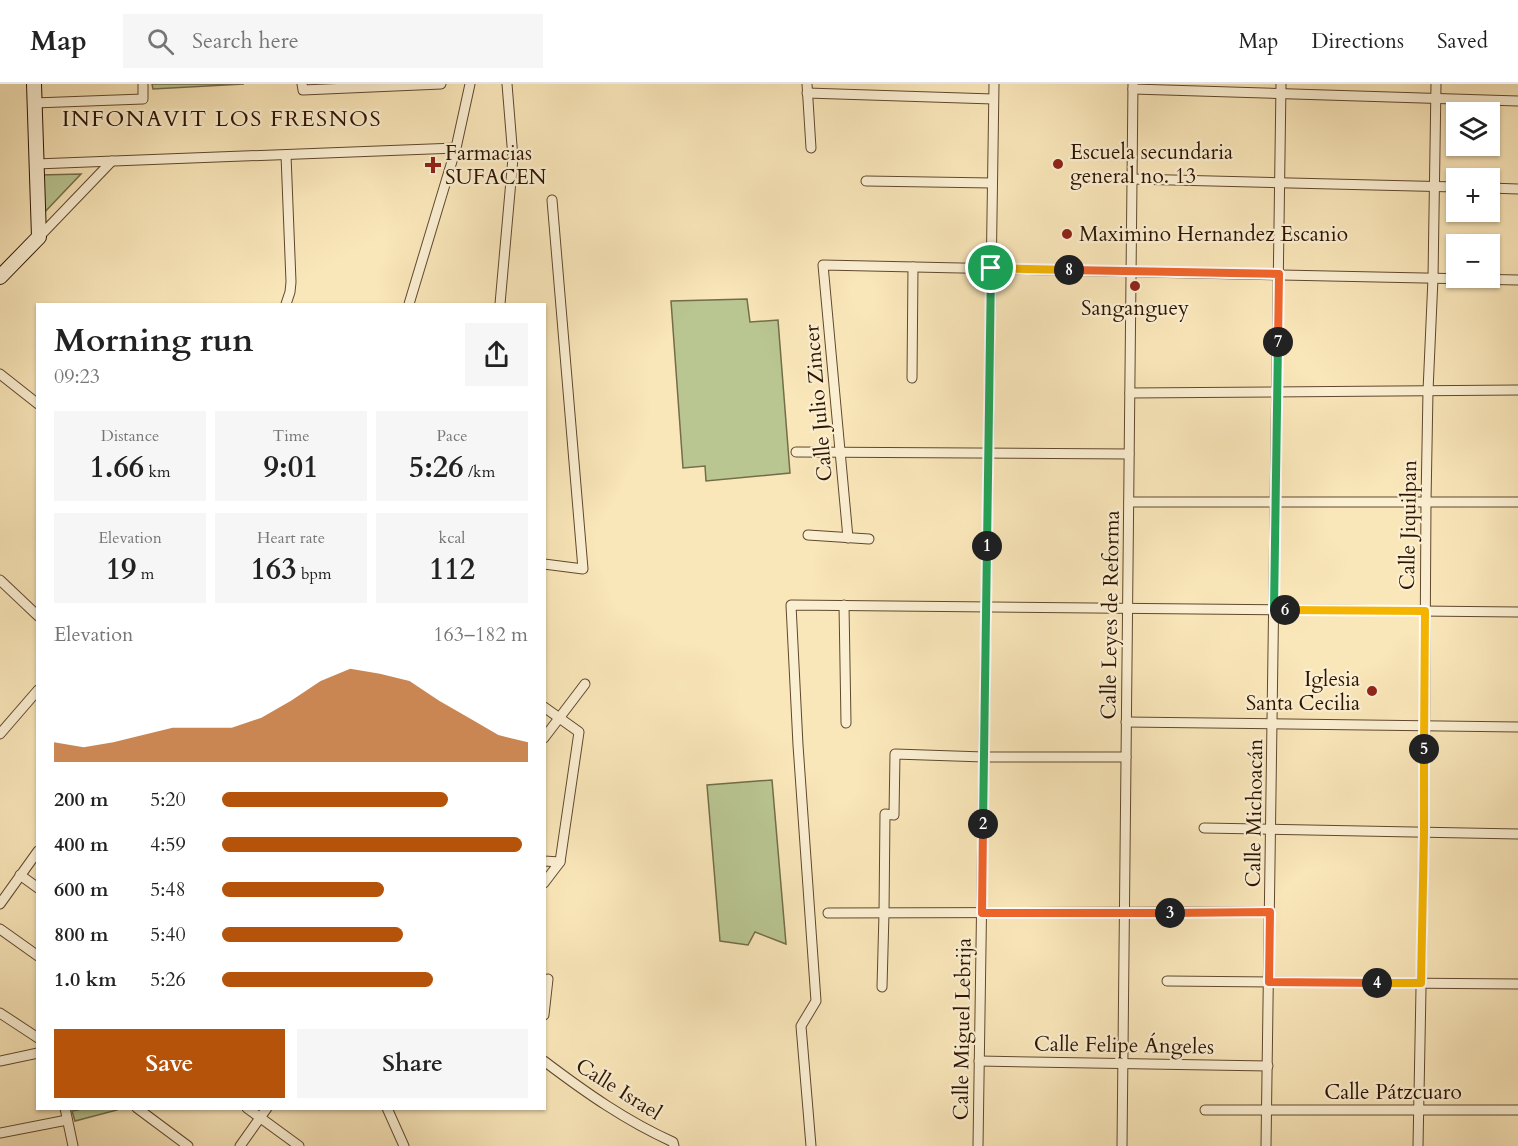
<!DOCTYPE html>
<meta charset="utf-8">
<style>
:root{--surface:#fff;--page:#f6f6f6;--text:#222;--muted:#767676;--line:#e0e0e0;--accent:#b45309}
body{margin:0;font-family:Cardo,serif;background:var(--page);color:var(--text);height:100vh;display:flex;flex-direction:column;font-size:22px;white-space:nowrap}
*{box-sizing:border-box;margin:0}
p{font-size:20px;color:var(--muted)}
.icon{flex:none;width:33px;height:33px;fill:none;stroke:currentColor;stroke-width:2;stroke-linecap:round;stroke-linejoin:round}
.map{position:relative;flex:1;overflow:hidden}
.drawer{position:absolute;left:36px;top:219px;width:510px;height:807px;display:flex;flex-direction:column;background:var(--surface);border-radius:0px;box-shadow:0 2px 4px #0004}
.drawer>*{flex:none}
.fabs{position:absolute;left:1446px;top:18px;display:grid;gap:12px}
.fabs a{display:grid;place-items:center;width:54px;height:54px;border-radius:0px;background:var(--surface);box-shadow:0 2px 4px #0004;font-size:30px}
.pin{position:absolute;display:grid;place-items:center;width:51px;height:51px;color:#fff;margin:-26px;border:3px solid #fff;border-radius:50%;box-shadow:0 2px 6px #0007}
.km{position:absolute;width:30px;height:30px;margin:-15px;border-radius:50%;background:#222;color:#fff;font-size:16px;line-height:30px;text-align:center}
.round{display:grid;place-items:center;flex:none;width:63px;height:63px;border-radius:0px;background:var(--page)}
.head{display:flex;align-items:center;justify-content:space-between;height:102px;padding:0 18px}
h1{font-size:33px;font-weight:700;line-height:45px}
.figures{display:grid;grid-template-columns:repeat(3,1fr);gap:9px;height:102px;padding:6px 18px}
.figures div{display:grid;align-content:center;border-radius:0px;background:var(--page);text-align:center}
.figures b{font-size:30px;font-weight:700}
.figures small{font-size:16px;font-weight:400}
.figures p{font-size:16px}
.chart{height:168px;padding:12px 18px}
.chart p{display:flex;justify-content:space-between}
.chart svg{width:100%;height:108px;margin-top:6px;fill:var(--accent);opacity:.7}
.primary-button{display:flex;gap:12px;margin-top:auto;padding:12px 18px}
.primary-button a{flex:1;height:69px;border-radius:0px;background:var(--accent);color:#fff;font-size:24px;font-weight:700;line-height:69px;text-align:center}
.primary-button a+a{background:var(--page);color:var(--text)}
ul{padding:0 18px;list-style:none;font-size:20px}
li{display:grid;grid-template-columns:96px 72px 1fr;align-items:center;height:45px}
li i{height:15px;border-radius:8px;background:var(--accent)}
header{display:flex;align-items:center;gap:36px;box-sizing:border-box;height:84px;padding:0 30px;background:var(--surface);border-bottom:2px solid var(--line)}
header strong{font-size:28px}
nav{display:flex;gap:33px;margin-inline-start:auto;font-size:21px}
.search{width:420px;height:54px;background:var(--page);display:flex;align-items:center;gap:15px;box-sizing:border-box;padding:0 21px;border-radius:0px;color:var(--muted);font-size:22px}
.map>svg:first-child{display:block}
</style>
<header>
<strong>Map</strong>
<div class="search"><svg class="icon" aria-label="search" viewBox="0 0 24 24"><circle cx="10" cy="10" r="6"/><path d="M15 15l6 6"/></svg>Search here</div>
<nav><a>Map</a><a>Directions</a><a>Saved</a></nav>
</header>
<div class="map">
<svg width="1518" height="1062" viewBox="0 0 1518 1062">
<rect width="100%" height="100%" fill="#f9e6b9"/>
<filter id="stains"><feTurbulence type="fractalNoise" baseFrequency=".00333" numOctaves="4"/><feColorMatrix values="0 0 0 0 .2 0 0 0 0 .09 0 0 0 0 .02 0 0 0 .5 -.17"/></filter>
<radialGradient id="worn" r=".72"><stop offset=".6" stop-color="#630" stop-opacity="0"/><stop offset="1" stop-color="#630" stop-opacity=".3"/></radialGradient>
<g fill="#b9c692" stroke="#736d49" stroke-width="1.5">
<path d="M 152,0 L 244,0 L 153,5 Z"/>
<path d="M 81,90 L 41,132 L 39,91 Z"/>
<path d="M 747,215 L 750,238 L 778,236 L 790,389 L 706,397 L 705,382 L 683,384 L 671,217 Z"/>
<path d="M 772,696 L 786,860 L 755,848 L 748,861 L 720,857 L 707,701 Z"/>
<path d="M 82,1025 L 117,1024 L 117,1026 L 75,1037 L 72,1027 Z"/>
</g>
<g fill="none" stroke-linecap="round" stroke-linejoin="round">
<defs>
<g id="street">
<path d="M 302,0 L 303,6 L 441,0"/>
<path d="M 807,0 L 811,64"/>
<path d="M 1133,5 L 1518,17"/>
<path d="M 807,9 L 993,15"/>
<path d="M 34,19 L 143,15 L 143,0"/>
<path d="M 286,71 L 291,198 L 290,208 L 286,220"/>
<path d="M 36,80 L 456,64"/>
<path d="M 1132,95 L 1456,103"/>
<path d="M 866,97 L 992,99"/>
<path d="M 1490,104 L 1518,105"/>
<path d="M 39,153 L 112,77"/>
<path d="M 409,220 L 456,64 L 470,0"/>
<path d="M 500,220 L 513,74 L 507,0"/>
<path d="M 0,290 L 38,320"/>
<path d="M 912,294 L 913,183"/>
<path d="M 1130,309 L 1518,306"/>
<path d="M 796,368 L 1129,370"/>
<path d="M 1129,418 L 1518,418"/>
<path d="M 808,451 L 869,455"/>
<path d="M 848,454 L 823,181 L 1518,196"/>
<path d="M 544,480 L 583,485 L 552,116"/>
<path d="M 0,496 L 38,532"/>
<path d="M 844,521 L 846,639"/>
<path d="M 544,623 L 579,648 L 560,778 L 544,799"/>
<path d="M 1126,638 L 1518,643"/>
<path d="M 0,650 L 38,606"/>
<path d="M 544,654 L 585,600"/>
<path d="M 1204,744 L 1518,750"/>
<path d="M 544,777 L 560,778"/>
<path d="M 20,791 L 38,804"/>
<path d="M 0,820 L 38,767"/>
<path d="M 828,829 L 1270,828"/>
<path d="M 0,845 L 38,872"/>
<path d="M 1167,897 L 1518,900"/>
<path d="M 882,903 L 884,829 L 885,730 L 894,731 L 895,670 L 984,673 L 1126,673"/>
<path d="M 0,929 L 38,954"/>
<path d="M 544,931 L 548,895"/>
<path d="M 0,977 L 38,969"/>
<path d="M 544,977 C 585,1008 626,1037 673,1058 L 674,1062"/>
<path d="M 979,977 L 1268,982"/>
<path d="M 65,1024 L 73,1062"/>
<path d="M 137,1024 L 188,1062"/>
<path d="M 247,1024 L 299,1062"/>
<path d="M 387,1024 L 404,1062"/>
<path d="M 1205,1026 L 1518,1026"/>
<path d="M 0,1049 L 67,1036"/>
<path d="M 240,1062 L 267,1024"/>
<path d="M 811,1062 L 801,942 L 816,917 L 798,661 L 791,521 L 1518,528"/>
<path d="M 978,1062 L 994,0"/>
<path d="M 1122,1062 L 1133,0"/>
<path d="M 1266,1062 L 1281,0"/>
<path d="M 1418,1062 L 1424,748 L 1426,418 L 1428,307 L 1433,194 L 1436,0"/>
</g>
<path id="secondary" d="M 0,193 L 39,153 L 34,0"/>
</defs>
<use href="#street" stroke="#60482e" stroke-width="11"/>
<use href="#secondary" stroke="#2d1400" stroke-width="16"/>
<use href="#street" stroke="#fbefd2" stroke-width="9"/>
<use href="#secondary" stroke="#fbefd2" stroke-width="14"/>
</g>
<g fill="none" stroke-linecap="round" stroke-linejoin="round">
<defs>
<path id="split-1" d="M 987,462 L 991,184"/>
<path id="split-2" d="M 983,740 L 987,462"/>
<path id="split-3" d="M 983,740 L 982,829 L 1170,829"/>
<path id="split-4" d="M 1170,829 L 1270,828 L 1269,898 L 1377,899"/>
<path id="split-5" d="M 1377,899 L 1421,899 L 1424,748 L 1424,665"/>
<path id="split-6" d="M 1285,526 L 1425,527 L 1424,665"/>
<path id="split-7" d="M 1278,258 L 1274,526 L 1285,526"/>
<path id="split-8" d="M 1069,186 L 1279,190 L 1278,258"/>
<path id="split-9" d="M 991,184 L 1069,186"/>
</defs>
<use href="#split-1" stroke="#fff" stroke-width="12"/>
<use href="#split-2" stroke="#fff" stroke-width="12"/>
<use href="#split-3" stroke="#fff" stroke-width="12"/>
<use href="#split-4" stroke="#fff" stroke-width="12"/>
<use href="#split-5" stroke="#fff" stroke-width="12"/>
<use href="#split-6" stroke="#fff" stroke-width="12"/>
<use href="#split-7" stroke="#fff" stroke-width="12"/>
<use href="#split-8" stroke="#fff" stroke-width="12"/>
<use href="#split-9" stroke="#fff" stroke-width="12"/>
<use href="#split-1" stroke="#22a559" stroke-width="8"/>
<use href="#split-2" stroke="#22a559" stroke-width="8"/>
<use href="#split-3" stroke="#f0652b" stroke-width="8"/>
<use href="#split-4" stroke="#f0652b" stroke-width="8"/>
<use href="#split-5" stroke="#f5b400" stroke-width="8"/>
<use href="#split-6" stroke="#f5b400" stroke-width="8"/>
<use href="#split-7" stroke="#22a559" stroke-width="8"/>
<use href="#split-8" stroke="#f0652b" stroke-width="8"/>
<use href="#split-9" stroke="#f5b400" stroke-width="8"/>
</g>
<g fill="#8f2418" stroke="#fbefd2" stroke-width="2">
<circle cx="1058" cy="80" r="6"/>
<path d="M430 72h6v6h6v6h-6v6h-6v-6h-6v-6h6z"/>
<circle cx="1067" cy="150" r="6"/>
<circle cx="1135" cy="202" r="6"/>
<circle cx="1372" cy="607" r="6"/>
</g>
<g text-anchor="middle" stroke-width="4.5" stroke-linejoin="round" paint-order="stroke">
<g font-size="21" fill="#2d1400" stroke="#fbefd2" text-anchor="start">
<text x="1070" y="75">Escuela secundaria<tspan x="1070" dy="24">general no. 13</tspan></text>
<text x="445" y="76">Farmacias<tspan x="445" dy="24">SUFACEN</tspan></text>
<text x="1079" y="157">Maximino Hernandez Escanio</text>
<text x="1135" y="231" text-anchor="middle">Sanganguey</text>
<text x="1360" y="602" text-anchor="end">Iglesia<tspan x="1360" dy="24">Santa Cecilia</tspan></text>
</g>
<g font-size="21" fill="#2d1400" stroke="#fbefd2">
<text transform="translate(818 319) rotate(-95)" y="7">Calle Julio Zincer</text>
<text transform="translate(1408 441) rotate(-89)" y="7">Calle Jiquilpan</text>
<text transform="translate(1110 531) rotate(-89)" y="7">Calle Leyes de Reforma</text>
<text transform="translate(1254 729) rotate(-89)" y="7">Calle Michoacán</text>
<text transform="translate(962 945) rotate(-89)" y="7">Calle Miguel Lebrija</text>
<text transform="translate(1124 961) rotate(1)" y="7">Calle Felipe Ángeles</text>
<text transform="translate(619 1005) rotate(32)" y="7">Calle Israel</text>
<text x="1393" y="1015">Calle Pátzcuaro</text>
</g>
<g font-size="22" letter-spacing="1.5" fill="#2d1400" stroke="#fbefd2">
<text x="222" y="42">INFONAVIT LOS FRESNOS</text>
</g>
</g>
<rect width="100%" height="100%" filter="url(#stains)"/>
<rect width="100%" height="100%" fill="url(#worn)"/>
</svg>
<div class="fabs">
<a><svg class="icon" aria-label="layers" viewBox="0 0 24 24"><path d="M12 4l9 5-9 5-9-5zM3 14l9 5 9-5"/></svg></a>
<a>+</a>
<a>−</a>
</div>
<div class="pin" style="left:991px;top:184px;background:#1e9e55"><svg class="icon" aria-label="arrive" viewBox="0 0 24 24"><path d="M6 21V4h12l-3 4 3 4H6"/></svg></div>
<b class="km" style="left:987px;top:462px">1</b>
<b class="km" style="left:983px;top:740px">2</b>
<b class="km" style="left:1170px;top:829px">3</b>
<b class="km" style="left:1377px;top:899px">4</b>
<b class="km" style="left:1424px;top:665px">5</b>
<b class="km" style="left:1285px;top:526px">6</b>
<b class="km" style="left:1278px;top:258px">7</b>
<b class="km" style="left:1069px;top:186px">8</b>
<section class="drawer">
<div class="head"><div><h1>Morning run</h1><p>09:23</p></div><a class="round"><svg class="icon" aria-label="share" viewBox="0 0 24 24"><path d="M12 15V3M7 8l5-5 5 5M5 13v7h14v-7"/></svg></a></div>
<div class="figures">
<div><p>Distance</p><b>1.66<small> km</small></b></div>
<div><p>Time</p><b>9:01</b></div>
<div><p>Pace</p><b>5:26<small> /km</small></b></div>
</div>
<div class="figures">
<div><p>Elevation</p><b>19<small> m</small></b></div>
<div><p>Heart rate</p><b>163<small> bpm</small></b></div>
<div><p>kcal</p><b>112</b></div>
</div>
<div class="chart"><p><span>Elevation</span>163–182 m</p>
<svg viewBox="0 0 160 44" preserveAspectRatio="none"><path d="M0 44V36L10 38L20 36L30 33L40 30L50 30L60 30L70 26L80 19L90 11L100 6L110 8L120 11L130 19L140 26L150 33L160 36V44z"/></svg>
</div>
<ul>
<li><b>200 m</b>5:20<i style="width:74%"></i></li>
<li><b>400 m</b>4:59<i style="width:98%"></i></li>
<li><b>600 m</b>5:48<i style="width:53%"></i></li>
<li><b>800 m</b>5:40<i style="width:59%"></i></li>
<li><b>1.0 km</b>5:26<i style="width:69%"></i></li>
</ul>
<div class="primary-button"><a>Save</a><a>Share</a></div>
</section>
</div>
